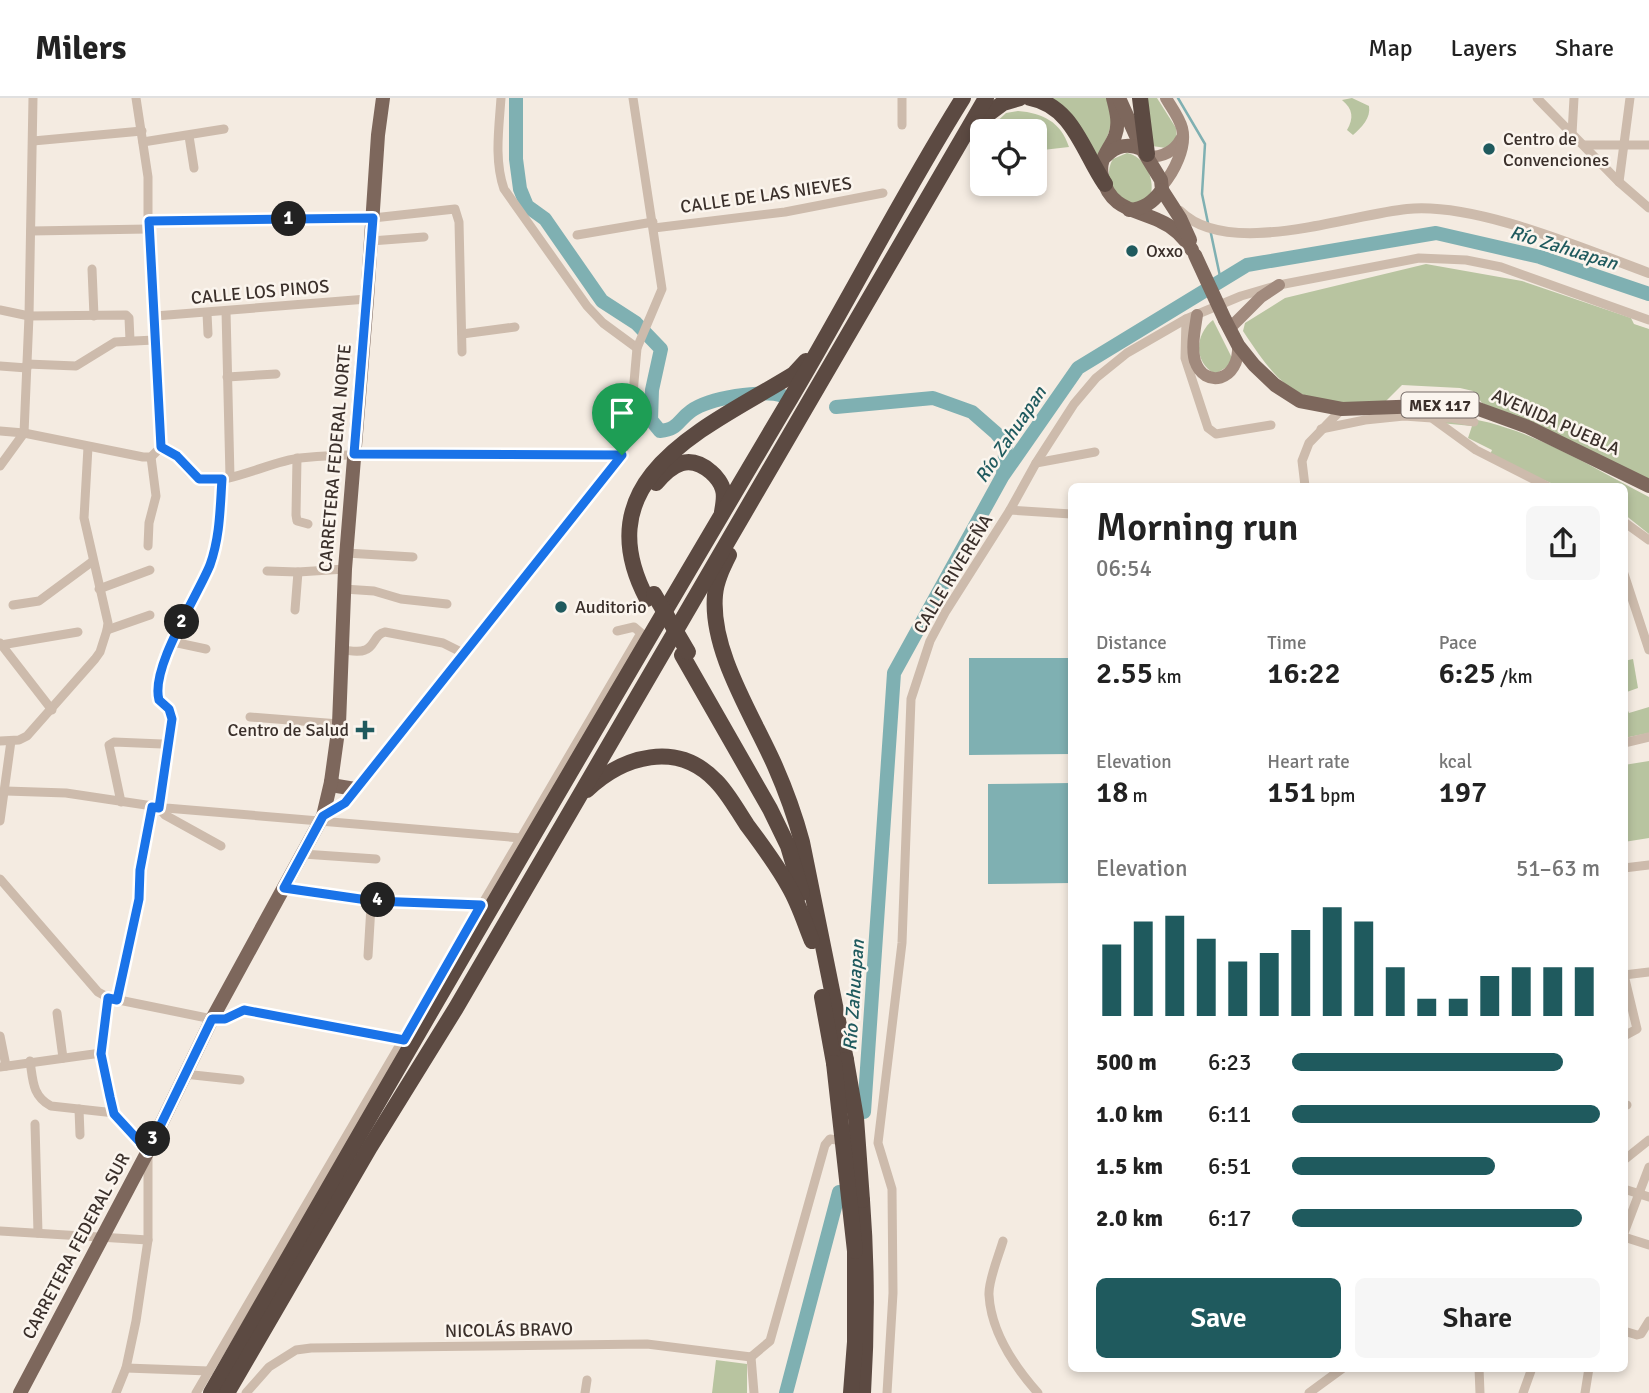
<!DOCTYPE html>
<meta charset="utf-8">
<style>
:root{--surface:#fff;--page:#f6f6f6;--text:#222;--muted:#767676;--line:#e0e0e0;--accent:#1f5a5e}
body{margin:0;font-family:Signika,sans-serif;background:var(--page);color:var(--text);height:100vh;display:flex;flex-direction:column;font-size:26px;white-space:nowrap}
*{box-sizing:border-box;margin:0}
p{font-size:23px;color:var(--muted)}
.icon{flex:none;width:38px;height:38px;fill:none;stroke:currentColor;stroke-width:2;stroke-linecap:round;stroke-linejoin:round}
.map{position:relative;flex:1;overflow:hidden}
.details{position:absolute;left:1068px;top:385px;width:560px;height:889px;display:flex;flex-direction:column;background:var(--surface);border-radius:10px;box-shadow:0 4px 10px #0003}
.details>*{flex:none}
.controls{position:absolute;left:970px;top:21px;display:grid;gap:14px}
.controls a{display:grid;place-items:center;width:77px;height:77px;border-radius:10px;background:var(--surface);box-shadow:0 4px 10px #0003;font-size:35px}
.pin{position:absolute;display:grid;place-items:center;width:60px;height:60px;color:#fff;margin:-72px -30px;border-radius:50% 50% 50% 0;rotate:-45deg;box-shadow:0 0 7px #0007}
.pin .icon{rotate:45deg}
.km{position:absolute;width:35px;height:35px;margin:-18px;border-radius:50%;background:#222;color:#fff;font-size:19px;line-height:35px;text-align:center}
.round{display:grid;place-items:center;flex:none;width:74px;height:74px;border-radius:10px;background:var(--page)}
.headline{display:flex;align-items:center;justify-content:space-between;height:119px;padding:0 28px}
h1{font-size:38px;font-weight:600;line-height:52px}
.figures{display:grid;grid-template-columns:repeat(3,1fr);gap:10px;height:119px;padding:7px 28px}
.figures div{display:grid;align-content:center}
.figures b{font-size:30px;font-weight:600}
.figures small{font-size:19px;font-weight:400}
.figures p{font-size:19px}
.chart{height:196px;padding:14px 28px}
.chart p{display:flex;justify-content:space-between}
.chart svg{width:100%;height:126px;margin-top:7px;stroke:var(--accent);stroke-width:6}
.button{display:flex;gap:14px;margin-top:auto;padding:14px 28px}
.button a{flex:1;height:80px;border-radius:10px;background:var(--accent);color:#fff;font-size:28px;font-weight:600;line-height:80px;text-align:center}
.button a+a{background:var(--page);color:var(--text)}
ul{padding:0 28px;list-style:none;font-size:23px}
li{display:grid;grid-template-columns:112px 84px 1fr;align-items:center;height:52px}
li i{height:18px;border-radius:9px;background:var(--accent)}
header{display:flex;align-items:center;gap:42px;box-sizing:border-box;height:98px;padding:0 35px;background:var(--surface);border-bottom:2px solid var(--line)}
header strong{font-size:33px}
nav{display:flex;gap:38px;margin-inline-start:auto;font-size:24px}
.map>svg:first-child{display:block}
</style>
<header>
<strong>Milers</strong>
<nav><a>Map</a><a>Layers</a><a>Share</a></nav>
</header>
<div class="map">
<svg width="1649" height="1295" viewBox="0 0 1649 1295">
<rect width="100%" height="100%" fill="#f4ebe1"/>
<g fill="#b8c4a0">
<path d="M 1041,0 L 1107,0 C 1117,24 1108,38 1097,59 Z"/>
<path d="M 1144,0 L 1157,0 L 1176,30 L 1177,41 L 1166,50 L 1152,48 Z"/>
<path d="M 1352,0 L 1369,8 C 1371,20 1362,29 1353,37 L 1347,32 C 1354,20 1353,11 1342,2 Z"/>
<path d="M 1018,13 C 1043,15 1061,24 1069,49 L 1034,53 L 1034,33 L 987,33 L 1006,15 Z"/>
<path d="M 1127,55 C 1144,58 1155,80 1151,96 L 1138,108 C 1133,105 1122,102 1118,98 C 1108,88 1106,72 1113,61 Z"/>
<path d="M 1426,166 L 1522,183 L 1631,220 L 1634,226 L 1649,231 L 1649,381 L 1482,305 L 1473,293 L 1460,290 L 1402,287 L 1382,307 C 1300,303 1289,303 1243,233 L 1245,225 L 1285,200 Z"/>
<path d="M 1213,222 L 1232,260 L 1232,266 L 1215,276 C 1193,264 1195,236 1213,222 Z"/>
<path d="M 1451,318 C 1522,324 1587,367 1649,399 L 1649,436 L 1624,416 L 1624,388 L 1558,388 L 1489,359 L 1492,352 L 1468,340 L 1472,328 L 1440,325 Z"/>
<path d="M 1633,561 L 1638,590 L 1624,595 L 1624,563 Z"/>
<path d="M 1624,603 L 1629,615 L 1649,609 L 1649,635 L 1624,640 Z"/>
<path d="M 1649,663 L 1649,740 L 1624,744 L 1624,667 Z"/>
<path d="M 716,1262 L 747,1266 L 747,1295 L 712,1295 Z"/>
</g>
<g fill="#7fb0b2">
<path d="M 969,560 L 1071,560 L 1071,656 L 969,657 Z"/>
<path d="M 1071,685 L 1071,785 L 988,786 L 988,686 Z"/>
</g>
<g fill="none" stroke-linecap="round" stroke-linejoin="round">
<g stroke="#7fb0b2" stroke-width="2.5">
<path d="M 1178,0 L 1205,46 L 1202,96 L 1208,125"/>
<path d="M 1210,131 L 1221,183"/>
</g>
<g stroke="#7fb0b2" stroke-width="14">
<path d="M 516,0 L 516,61 L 520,91 L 527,108 L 545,121 L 602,203 L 636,225 L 661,251 L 652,292 L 651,322 L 660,333 C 679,331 677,323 691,313 C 709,300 762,291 783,298"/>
<path d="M 836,309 L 933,300 L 972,314 L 996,335 L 1006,347 L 1003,376"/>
<path d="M 864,1014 L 894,575 L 1002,379 L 1078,270 L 1247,167 L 1436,135 L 1540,159 L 1649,196"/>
<path d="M 786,1295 L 839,1094"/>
</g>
<g stroke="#cdbbac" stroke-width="9">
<path d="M 136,0 L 148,79 L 148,131 L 161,349"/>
<path d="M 501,0 C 499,30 494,62 504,91 L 587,208 L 603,225 L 637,250"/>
<path d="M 1537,0 L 1619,84 L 1649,110"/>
<path d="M 902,27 L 902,0"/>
<path d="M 1572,36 L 1574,0"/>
<path d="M 189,38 L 194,70"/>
<path d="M 33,43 L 142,33"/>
<path d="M 143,44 L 224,31"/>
<path d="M 1585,47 L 1649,47"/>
<path d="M 1619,84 L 1630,0"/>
<path d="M 149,123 L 373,120 L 455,111 L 459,124 L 462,254"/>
<path d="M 654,130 L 785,114 L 883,95"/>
<path d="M 31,133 L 148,131"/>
<path d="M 577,137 L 653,124"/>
<path d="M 371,143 L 424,139"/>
<path d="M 92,171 L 94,218"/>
<path d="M 0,212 L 29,218 L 126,217 L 129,220 L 130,242"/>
<path d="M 226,213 L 230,379"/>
<path d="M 207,215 L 208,236"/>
<path d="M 155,218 L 367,201"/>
<path d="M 1186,221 L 1185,260 L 1208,330 L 1216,336 L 1271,327"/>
<path d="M 462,236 L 515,229"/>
<path d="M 27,266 L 76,268 L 115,244 L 154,242"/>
<path d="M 0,268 L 27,270"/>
<path d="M 227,279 L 276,276"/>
<path d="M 1432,320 L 1452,320 L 1474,324"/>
<path d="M 1321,331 L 1365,322 L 1404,318 L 1432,320 L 1476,352 L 1547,388"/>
<path d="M 0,333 L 24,335 L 143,359 L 151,359 L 161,349"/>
<path d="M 161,349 C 179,355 186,378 201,382 C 227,387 272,363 300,360 C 349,355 397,356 445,357 C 504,357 563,357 622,357"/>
<path d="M 297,360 L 296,417 L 297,423 L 308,426"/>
<path d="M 1036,365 L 1095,354"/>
<path d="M 0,368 L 24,335 L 29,218 L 33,0"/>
<path d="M 1305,388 L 1302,363 L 1309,345 L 1342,311"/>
<path d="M 1010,412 L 1071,416"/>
<path d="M 1624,424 L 1649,442"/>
<path d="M 148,448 L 149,425 L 156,398 L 151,359"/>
<path d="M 346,455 L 413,459"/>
<path d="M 267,473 L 298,474 L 345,471"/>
<path d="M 1624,476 L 1649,552"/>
<path d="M 99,491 L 150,472"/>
<path d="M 344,491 L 374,493 L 401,501 L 447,506"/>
<path d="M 13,507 L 39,503 L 93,463"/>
<path d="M 295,512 L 298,474"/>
<path d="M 107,532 L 150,517"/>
<path d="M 173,544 L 206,551"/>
<path d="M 0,545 L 52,612"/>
<path d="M 1,547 L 78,534"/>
<path d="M 341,552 C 348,552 358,555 365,552 C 375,549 374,536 385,534 L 443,545 L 463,555"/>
<path d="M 250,619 L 339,626"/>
<path d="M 0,643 L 19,642 L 27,638 L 95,561 L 100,554 L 107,532 L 108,525 L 84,420 L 88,349"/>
<path d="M 1624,645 L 1649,639"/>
<path d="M 6,693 L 66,695 L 166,710 L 521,740"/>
<path d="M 121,704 L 109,647 L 114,644 L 162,646"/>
<path d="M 323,718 L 345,705 L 622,357 L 630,330 L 637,250 L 662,191 L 633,0"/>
<path d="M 0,723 L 11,643"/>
<path d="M 221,748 L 165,717 L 159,710 L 172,621 C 170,609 158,606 157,594 C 154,566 199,496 210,466 C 220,438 220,411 222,381"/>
<path d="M 303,756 L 376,761"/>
<path d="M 1624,770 L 1649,767"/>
<path d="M 0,781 L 98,894 L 109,900 L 212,921 L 225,921 L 244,913 L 404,942"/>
<path d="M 284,790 L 375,803 L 481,807"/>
<path d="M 368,858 L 371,808 L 375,803"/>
<path d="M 1624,877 L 1637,931 L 1624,938"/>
<path d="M 1624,877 L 1649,874"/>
<path d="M 109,900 L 101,955 L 110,999 L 115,1015 L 148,1053 L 148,1142 L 136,1223 L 126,1270 L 116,1295"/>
<path d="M 117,902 L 139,801 L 140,772 L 152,709"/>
<path d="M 57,915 L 63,960"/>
<path d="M 0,938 L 6,968"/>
<path d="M 30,963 C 33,982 32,998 51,1008 L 115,1015"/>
<path d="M 0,969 L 101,955"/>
<path d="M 184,976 L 240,982"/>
<path d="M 1624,1008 L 1627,1007"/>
<path d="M 79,1011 L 80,1037"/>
<path d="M 35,1026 L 38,1135"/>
<path d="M 1624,1062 L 1649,1042"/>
<path d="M 1624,1091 L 1649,1099"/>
<path d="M 0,1133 L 148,1142"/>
<path d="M 1624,1135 L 1649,1069"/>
<path d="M 1624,1139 L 1649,1147"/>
<path d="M 1003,1143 C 999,1157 988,1183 989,1197 C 991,1234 1014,1268 1038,1295"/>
<path d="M 1624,1233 L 1637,1237 L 1641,1236 L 1649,1223"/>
<path d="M 751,1259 L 770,1243 L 825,1047 L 830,1041 L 843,1043"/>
<path d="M 751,1259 L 754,1295"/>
<path d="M 126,1270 L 209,1273"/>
<path d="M 1479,1270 L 1480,1295"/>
<path d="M 196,1295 L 641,535 L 634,529 L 617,533"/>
<path d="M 246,1295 L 269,1269 L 296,1252 L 311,1250 L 647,1246 L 751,1259"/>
<path d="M 585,1295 L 587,1282"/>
<path d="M 887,1295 L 893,1195 L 892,1091 L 878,1045 L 902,845 L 911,601 L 930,543 L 946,513 L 1010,412 L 1036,365 L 1074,306 L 1096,280 L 1127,255 L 1186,221 L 1241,198 L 1279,187 L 1419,160 L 1466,162 L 1501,169 L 1649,222"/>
<path d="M 1309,1295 L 1343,1270"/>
<path d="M 1523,1295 L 1532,1270"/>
<path d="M 1585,1295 L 1589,1270"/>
</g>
<path stroke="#cdbbac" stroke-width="10" d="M 1180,113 C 1228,161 1347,117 1407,111 C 1476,104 1583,151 1649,175"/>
<g stroke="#a18a7d" stroke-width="12">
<path d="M 1148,59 C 1163,59 1174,54 1181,41"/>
<path d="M 1162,88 C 1174,74 1187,49 1182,30 C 1179,19 1171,9 1166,0"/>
<path d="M 1197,217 C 1195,231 1191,249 1195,263 C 1204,291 1240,284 1238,247"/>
<path d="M 1229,231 L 1261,199 L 1279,187"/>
</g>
<g stroke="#7d675c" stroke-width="14">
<path d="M 1113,0 C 1116,12 1120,25 1115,38 C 1109,53 1098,61 1102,78 C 1110,112 1135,111 1160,123 C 1174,129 1184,139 1192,152"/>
<path d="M 1119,0 L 1142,51"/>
<path d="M 1106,58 C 1117,47 1128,45 1142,51 L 1161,82 L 1162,92 C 1153,104 1144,111 1129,112"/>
<path d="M 1162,92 L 1180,120 L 1190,142"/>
<path d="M 1225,222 L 1238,247 L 1254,267 L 1275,287 L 1300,303 L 1342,311 L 1451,307 L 1473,309 L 1528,329 L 1649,388"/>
<path d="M 331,684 L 337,688 L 355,691"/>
<path d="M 20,1295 L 148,1053 L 212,921 L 323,718 L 331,684 L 339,626 L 345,471 L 367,201 L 378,37 L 383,0"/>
</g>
<g stroke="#5c4a42" stroke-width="16">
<path d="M 1030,0 C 1073,8 1083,54 1105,86"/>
<path d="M 1140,0 L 1147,56"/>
<path d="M 976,25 L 1003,5 L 1020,0"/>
<path d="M 656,385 C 672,366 689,355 711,374 C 716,378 722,386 723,392 C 725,398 723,408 722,414"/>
<path d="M 729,457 C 723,469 716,483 715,497 C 710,553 753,618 775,668 C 786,693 795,718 802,744 L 846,962"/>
<path d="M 647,501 C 582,378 710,328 794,276 L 806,263"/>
<path d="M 682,557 L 770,711 L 788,748 L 802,795"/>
<path d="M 587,692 C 623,658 677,642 716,683 C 728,695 737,712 747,727 C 762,747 777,767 789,789 C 799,806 805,826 812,843"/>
<path d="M 822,899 L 834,965"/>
<path d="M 862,1102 C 867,1167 867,1230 863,1295"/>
<path d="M 211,1295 C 399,966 590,639 783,313 C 845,210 899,102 963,0"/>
<path d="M 227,1295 L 370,1049 L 456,910 L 986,0"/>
<path d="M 851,1295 L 855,1244 L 855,1153"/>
</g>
<path stroke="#7d675c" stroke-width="14" d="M 1195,157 L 1225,222"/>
<g stroke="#5c4a42" stroke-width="16">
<path d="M 654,496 L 688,554"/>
<path d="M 846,962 L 856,1020 L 862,1102"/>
<path d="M 834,965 L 855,1153"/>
</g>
</g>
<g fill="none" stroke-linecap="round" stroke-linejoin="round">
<defs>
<path id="route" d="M 373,120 L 354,356 L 622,357 L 345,705 L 323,718 L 284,790 L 374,803 L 481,807 L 404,942 L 244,912 L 225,921 L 212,921 L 148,1053 L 114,1016 L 110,999 L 101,956 L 108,900 L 117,902 L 139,801 L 140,772 L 152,709 L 159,710 L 172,621 L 169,611 L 159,602 C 150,570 197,499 210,467 C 220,439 220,411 222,381 L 199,381 L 177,358 L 161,349 L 149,123 Z"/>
</defs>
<use href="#route" stroke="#fff" stroke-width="14"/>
<use href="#route" stroke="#1a73e8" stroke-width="9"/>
</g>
<g fill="#1f5a5e" stroke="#fbf5ee" stroke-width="2.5">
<circle cx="1489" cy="51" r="7"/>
<circle cx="1132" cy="153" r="7"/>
<circle cx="561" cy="509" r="7"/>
<path d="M361.5 621.5h7v7h7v7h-7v7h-7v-7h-7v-7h7z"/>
</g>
<g text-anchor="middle" stroke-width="5" stroke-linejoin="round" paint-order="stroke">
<rect fill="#fbf5ee" stroke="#756b66" stroke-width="2" x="1401.5" y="294.5" width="77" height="25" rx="5"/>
<g font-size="16" font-weight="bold" fill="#3b302b">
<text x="1440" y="313">MEX 117</text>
</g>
<g font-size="18" fill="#3b302b" stroke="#fbf5ee" text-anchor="start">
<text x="1503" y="47">Centro de<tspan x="1503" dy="21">Convenciones</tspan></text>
<text x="1146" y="159">Oxxo</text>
<text x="575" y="515">Auditorio</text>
<text x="349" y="638" text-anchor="end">Centro de Salud</text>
</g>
<g font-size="18" fill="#3b302b" stroke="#fbf5ee">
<text transform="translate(766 97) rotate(-8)" y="6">CALLE DE LAS NIEVES</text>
<text transform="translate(260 194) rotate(-5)" y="6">CALLE LOS PINOS</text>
<text transform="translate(1556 324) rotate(24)" y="6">AVENIDA PUEBLA</text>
<text transform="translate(335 360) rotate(-85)" y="6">CARRETERA FEDERAL NORTE</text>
<text transform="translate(953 476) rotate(-59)" y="6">CALLE RIVEREÑA</text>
<text transform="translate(76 1148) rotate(-62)" y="6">CARRETERA FEDERAL SUR</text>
<text transform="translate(509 1232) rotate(-1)" y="6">NICOLÁS BRAVO</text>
</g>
<g font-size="19" font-style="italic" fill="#1f5a5e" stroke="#fbf5ee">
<text transform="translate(1564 149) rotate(17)" y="7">Río Zahuapan</text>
<text transform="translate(1010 336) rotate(-56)" y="7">Río Zahuapan</text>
<text transform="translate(853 897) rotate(-86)" y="7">Río Zahuapan</text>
</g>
</g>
</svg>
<div class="controls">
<a><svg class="icon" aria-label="locate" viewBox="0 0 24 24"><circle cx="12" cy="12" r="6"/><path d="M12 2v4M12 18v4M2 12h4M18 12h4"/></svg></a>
</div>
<div class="pin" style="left:622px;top:357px;background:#1e9e55"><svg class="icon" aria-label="arrive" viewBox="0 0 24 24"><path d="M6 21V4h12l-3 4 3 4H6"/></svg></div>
<b class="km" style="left:289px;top:121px">1</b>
<b class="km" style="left:182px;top:524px">2</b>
<b class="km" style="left:153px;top:1041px">3</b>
<b class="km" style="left:378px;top:802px">4</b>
<section class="details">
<div class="headline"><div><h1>Morning run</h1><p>06:54</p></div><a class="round"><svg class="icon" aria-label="share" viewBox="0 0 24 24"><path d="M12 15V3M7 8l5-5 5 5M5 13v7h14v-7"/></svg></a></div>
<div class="figures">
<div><p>Distance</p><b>2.55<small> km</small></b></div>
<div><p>Time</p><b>16:22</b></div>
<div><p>Pace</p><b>6:25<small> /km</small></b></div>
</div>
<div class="figures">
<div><p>Elevation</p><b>18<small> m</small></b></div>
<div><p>Heart rate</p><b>151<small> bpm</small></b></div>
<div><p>kcal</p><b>197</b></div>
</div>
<div class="chart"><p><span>Elevation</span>51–63 m</p>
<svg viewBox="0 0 160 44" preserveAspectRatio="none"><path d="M5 44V19M15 44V11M25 44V9M35 44V17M45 44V25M55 44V22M65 44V14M75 44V6M85 44V11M95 44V27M105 44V38M115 44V38M125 44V30M135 44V27M145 44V27M155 44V27"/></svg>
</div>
<ul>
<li><b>500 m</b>6:23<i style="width:88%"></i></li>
<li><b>1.0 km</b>6:11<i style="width:100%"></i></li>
<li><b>1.5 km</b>6:51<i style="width:66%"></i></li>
<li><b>2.0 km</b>6:17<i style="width:94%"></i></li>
</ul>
<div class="button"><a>Save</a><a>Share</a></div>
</section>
</div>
